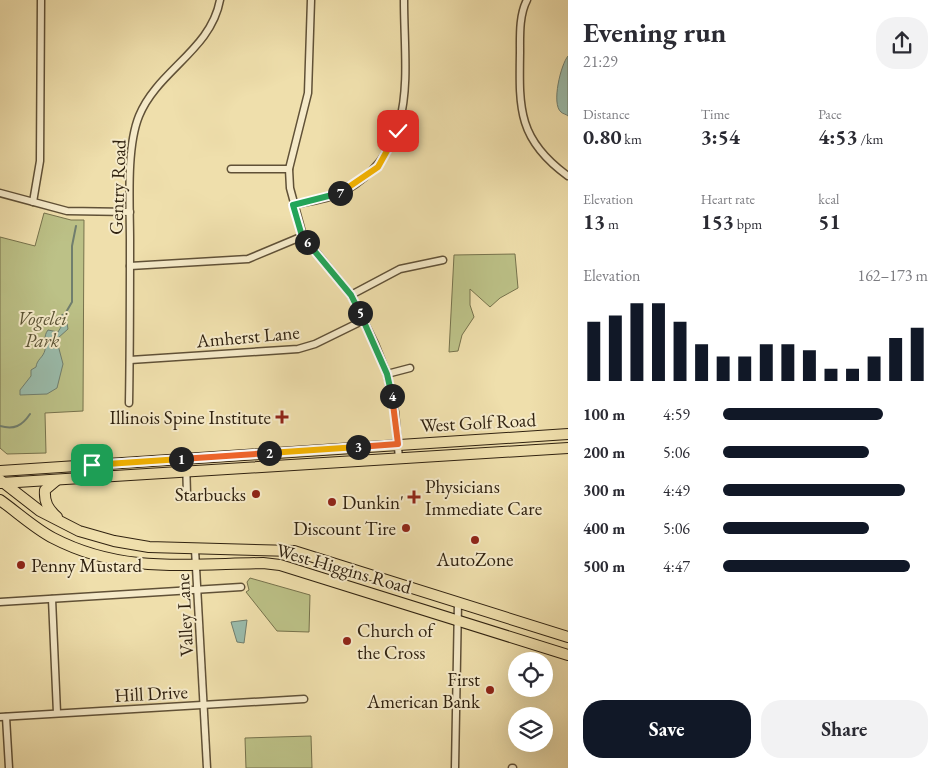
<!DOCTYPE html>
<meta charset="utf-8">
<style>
:root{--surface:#fff;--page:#f2f2f3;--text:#2b2b33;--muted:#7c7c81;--accent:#111827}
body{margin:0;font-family:"EB Garamond",serif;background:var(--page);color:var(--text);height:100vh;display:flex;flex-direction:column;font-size:19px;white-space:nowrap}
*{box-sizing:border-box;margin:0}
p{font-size:16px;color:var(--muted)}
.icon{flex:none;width:28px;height:28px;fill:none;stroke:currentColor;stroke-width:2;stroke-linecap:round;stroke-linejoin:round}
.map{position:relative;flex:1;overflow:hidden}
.details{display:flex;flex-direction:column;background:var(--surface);width:375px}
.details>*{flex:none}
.fabs{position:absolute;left:508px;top:652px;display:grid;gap:10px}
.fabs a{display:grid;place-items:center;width:45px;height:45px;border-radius:50%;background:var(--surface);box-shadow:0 5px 20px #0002;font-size:25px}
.pin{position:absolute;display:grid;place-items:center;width:42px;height:42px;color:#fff;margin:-21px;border-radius:10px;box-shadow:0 2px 8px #0006}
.km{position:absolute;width:25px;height:25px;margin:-12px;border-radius:50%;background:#222;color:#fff;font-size:14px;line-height:25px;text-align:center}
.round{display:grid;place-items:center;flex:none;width:52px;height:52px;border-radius:20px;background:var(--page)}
.overview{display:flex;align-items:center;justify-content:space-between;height:85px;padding:0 15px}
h1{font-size:28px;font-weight:700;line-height:38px}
.figures{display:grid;grid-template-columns:repeat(3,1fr);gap:8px;height:85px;padding:5px 15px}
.figures div{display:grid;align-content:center}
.figures b{font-size:21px;font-weight:700}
.figures small{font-size:14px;font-weight:400}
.figures p{font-size:14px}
.chart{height:140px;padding:10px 15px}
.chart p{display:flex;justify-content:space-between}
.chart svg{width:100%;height:90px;margin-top:5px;stroke:var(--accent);stroke-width:6}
.primary-button{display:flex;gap:10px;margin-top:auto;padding:10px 15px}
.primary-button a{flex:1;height:58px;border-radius:20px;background:var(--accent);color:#fff;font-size:20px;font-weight:700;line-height:58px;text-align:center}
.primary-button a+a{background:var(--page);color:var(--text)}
ul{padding:0 15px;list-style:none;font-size:16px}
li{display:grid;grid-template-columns:80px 60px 1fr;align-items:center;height:38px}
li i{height:12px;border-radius:6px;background:var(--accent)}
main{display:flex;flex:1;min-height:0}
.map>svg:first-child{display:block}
</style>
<main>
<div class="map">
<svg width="568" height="768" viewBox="0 0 568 768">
<rect width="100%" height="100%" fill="#efdfac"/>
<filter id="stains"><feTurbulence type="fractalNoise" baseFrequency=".004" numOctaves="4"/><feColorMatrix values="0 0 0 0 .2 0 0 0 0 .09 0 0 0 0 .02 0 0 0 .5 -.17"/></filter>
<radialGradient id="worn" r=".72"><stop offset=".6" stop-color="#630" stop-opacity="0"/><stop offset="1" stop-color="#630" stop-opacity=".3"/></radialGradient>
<g fill="#bcc187" stroke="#76724c">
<path d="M 44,213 L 71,220 L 84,220 L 83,411 L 45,413 L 46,453 L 7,454 L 0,448 L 0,237 L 35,246 Z"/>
<path d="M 515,254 L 518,288 L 500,298 L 490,307 L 470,289 L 470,305 L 474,317 L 462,335 L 458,351 L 449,352 L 454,255 Z"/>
<path d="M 250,578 L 310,595 L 309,632 L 277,631 L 246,592 L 249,590 L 247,582 Z"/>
<path d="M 311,736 L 312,768 L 246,768 L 245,738 Z"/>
</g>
<g fill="#9abcac" stroke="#707e6e">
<path d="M 568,56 L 568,116 C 566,114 563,114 561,112 C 551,104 561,64 568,56 Z"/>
<path d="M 62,314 L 66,317 L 68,329 L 58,338 L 58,345 L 63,364 L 57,388 L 47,394 L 20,395 L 20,390 L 31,376 L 31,370 L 36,367 C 37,359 43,358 45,350 C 46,343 43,336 48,330 L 58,332 L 61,327 Z"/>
<path d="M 247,620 L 244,643 L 237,642 L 231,622 Z"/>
</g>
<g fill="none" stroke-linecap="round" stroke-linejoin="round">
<g stroke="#707e6e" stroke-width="2">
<path d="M 65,314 L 72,302 L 72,246 L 76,226"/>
<path d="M 0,426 C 14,430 22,426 30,414"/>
</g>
<defs>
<g id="street">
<path d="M 311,0 L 308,93 L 289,169 L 290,188 L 303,236 L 351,295 L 375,344 L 387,374 L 395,412 L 399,459"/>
<path d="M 527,0 C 519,15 520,36 520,52 C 519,109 518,140 568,176"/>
<path d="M 231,169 L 289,169"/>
<path d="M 0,193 L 67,211 L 130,212"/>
<path d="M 33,202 L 40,161 L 41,0"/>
<path d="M 293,205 C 309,201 331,199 345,191 C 420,147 404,75 404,0"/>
<path d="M 130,266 L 248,259 L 303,236"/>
<path d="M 351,295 L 400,269 L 443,260"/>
<path d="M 130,360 L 298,349 L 315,344 L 364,320"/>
<path d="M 387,374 L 410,368"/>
<path d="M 129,403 C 130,349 130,295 130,240 C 130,205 126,148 139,116 C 157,71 211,50 220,0"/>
<path d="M 186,459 L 187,495"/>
<path d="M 195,549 L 207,768"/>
<path d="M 52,599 L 57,713"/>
<path d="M 0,602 L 241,587"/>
<path d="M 0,717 L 304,699"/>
<path d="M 6,717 L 9,768"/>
<path d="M 455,768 L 458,602"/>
<path d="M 512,768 L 513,768"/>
</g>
<g id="primary">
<path d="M 0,471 L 568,434"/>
<path d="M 0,480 L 40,511 L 79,531 L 114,541 L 149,547 L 294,551 L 568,637"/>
<path d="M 1,483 L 568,448"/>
<path d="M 0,500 C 17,512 34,528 53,538 C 122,574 188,564 263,563 L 280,565 L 568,655"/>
<path d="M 57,517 C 48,509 44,502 45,490 L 57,480"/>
</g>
</defs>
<use href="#street" stroke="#605137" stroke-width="9"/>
<use href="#primary" stroke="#302210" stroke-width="12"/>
<use href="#street" stroke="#f5eac9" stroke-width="6"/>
<use href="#primary" stroke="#efdfac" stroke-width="10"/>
</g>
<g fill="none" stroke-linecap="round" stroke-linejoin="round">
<defs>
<path id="split-1" d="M 92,465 L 181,459"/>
<path id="split-2" d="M 181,459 L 269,453"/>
<path id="split-3" d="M 269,453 L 358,447"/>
<path id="split-4" d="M 358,447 L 398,444 L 392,396"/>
<path id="split-5" d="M 360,313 L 387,374 L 392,396"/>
<path id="split-6" d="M 307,242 L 351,295 L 360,313"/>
<path id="split-7" d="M 307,242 L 302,236 L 293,205 L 340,193"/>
<path id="split-8" d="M 340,193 L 378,167 L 398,131"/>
</defs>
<use href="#split-1" stroke="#fff" stroke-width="10"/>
<use href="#split-2" stroke="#fff" stroke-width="10"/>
<use href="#split-3" stroke="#fff" stroke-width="10"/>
<use href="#split-4" stroke="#fff" stroke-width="10"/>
<use href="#split-5" stroke="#fff" stroke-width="10"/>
<use href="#split-6" stroke="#fff" stroke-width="10"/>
<use href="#split-7" stroke="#fff" stroke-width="10"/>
<use href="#split-8" stroke="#fff" stroke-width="10"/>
<use href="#split-1" stroke="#f5b400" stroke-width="6"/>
<use href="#split-2" stroke="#f0652b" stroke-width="6"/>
<use href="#split-3" stroke="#f5b400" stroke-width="6"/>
<use href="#split-4" stroke="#f0652b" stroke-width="6"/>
<use href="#split-5" stroke="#22a559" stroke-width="6"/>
<use href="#split-6" stroke="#22a559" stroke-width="6"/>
<use href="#split-7" stroke="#22a559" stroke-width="6"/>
<use href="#split-8" stroke="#f5b400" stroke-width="6"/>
</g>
<g fill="#8f2418" stroke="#f5eac9" stroke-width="2">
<path d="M279.5 409.5h5v5h5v5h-5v5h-5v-5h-5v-5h5z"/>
<circle cx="256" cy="494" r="5"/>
<path d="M411.5 489.5h5v5h5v5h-5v5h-5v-5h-5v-5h5z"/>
<circle cx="332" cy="502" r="5"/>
<circle cx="406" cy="528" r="5"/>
<circle cx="475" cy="540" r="5"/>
<circle cx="21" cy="565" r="5"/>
<circle cx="347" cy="641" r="5"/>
<circle cx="490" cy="690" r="5"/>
</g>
<g text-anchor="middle" stroke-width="4" stroke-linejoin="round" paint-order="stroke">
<g font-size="19" fill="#302210" stroke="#f5eac9">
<text transform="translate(117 187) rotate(-88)" y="7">Gentry Road</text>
<text transform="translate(248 336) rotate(-5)" y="7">Amherst Lane</text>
<text transform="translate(478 422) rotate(-3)" y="7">West Golf Road</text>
<text transform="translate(344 568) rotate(16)" y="7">West Higgins Road</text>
<text transform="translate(184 615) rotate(-93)" y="7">Valley Lane</text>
<text transform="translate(151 693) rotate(-3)" y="7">Hill Drive</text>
</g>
<g font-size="19" font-style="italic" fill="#5a5234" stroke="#f5eac9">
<text x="42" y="325">Vogelei<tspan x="42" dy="22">Park</tspan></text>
</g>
<g font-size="19" fill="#302210" stroke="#f5eac9" text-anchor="end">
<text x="271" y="424">Illinois Spine Institute</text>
<text x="425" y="493" text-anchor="start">Physicians<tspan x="425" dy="22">Immediate Care</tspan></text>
<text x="246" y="501">Starbucks</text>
<text x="342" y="509" text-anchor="start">Dunkin'</text>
<text x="396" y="535">Discount Tire</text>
<text x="475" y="566" text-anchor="middle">AutoZone</text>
<text x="31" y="572" text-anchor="start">Penny Mustard</text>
<text x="357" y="637" text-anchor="start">Church of<tspan x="357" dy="22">the Cross</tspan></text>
<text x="480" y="686">First<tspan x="480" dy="22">American Bank</tspan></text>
</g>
</g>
<rect width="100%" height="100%" filter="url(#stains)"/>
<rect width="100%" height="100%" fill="url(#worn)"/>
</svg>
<div class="fabs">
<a><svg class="icon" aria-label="locate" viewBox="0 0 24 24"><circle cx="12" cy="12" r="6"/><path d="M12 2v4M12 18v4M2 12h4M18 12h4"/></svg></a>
<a><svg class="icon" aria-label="layers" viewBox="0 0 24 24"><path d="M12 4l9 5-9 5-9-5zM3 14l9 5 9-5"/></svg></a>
</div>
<div class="pin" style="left:92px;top:465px;background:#1e9e55"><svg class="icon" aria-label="arrive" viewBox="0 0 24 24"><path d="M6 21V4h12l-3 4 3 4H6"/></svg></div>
<div class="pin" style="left:398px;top:131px;background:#d93025"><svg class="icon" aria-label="check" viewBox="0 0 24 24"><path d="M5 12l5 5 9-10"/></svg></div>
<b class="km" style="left:181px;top:459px">1</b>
<b class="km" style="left:269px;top:453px">2</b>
<b class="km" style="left:358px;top:447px">3</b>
<b class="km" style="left:392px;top:396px">4</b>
<b class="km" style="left:360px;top:313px">5</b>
<b class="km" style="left:307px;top:242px">6</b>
<b class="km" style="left:340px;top:193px">7</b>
</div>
<section class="details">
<div class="overview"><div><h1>Evening run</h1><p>21:29</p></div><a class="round"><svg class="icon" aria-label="share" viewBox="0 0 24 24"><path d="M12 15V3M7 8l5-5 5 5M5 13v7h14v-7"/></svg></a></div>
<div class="figures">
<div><p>Distance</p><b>0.80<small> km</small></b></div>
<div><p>Time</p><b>3:54</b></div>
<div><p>Pace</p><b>4:53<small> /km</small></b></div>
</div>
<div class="figures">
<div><p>Elevation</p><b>13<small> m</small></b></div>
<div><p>Heart rate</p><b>153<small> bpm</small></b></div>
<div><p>kcal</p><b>51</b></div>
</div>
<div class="chart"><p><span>Elevation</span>162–173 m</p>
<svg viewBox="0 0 160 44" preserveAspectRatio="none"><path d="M5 44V15M15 44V12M25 44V6M35 44V6M45 44V15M55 44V26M65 44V32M75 44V32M85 44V26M95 44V26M105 44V29M115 44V38M125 44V38M135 44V32M145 44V23M155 44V18"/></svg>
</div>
<ul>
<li><b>100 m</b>4:59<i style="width:78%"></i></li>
<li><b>200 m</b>5:06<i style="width:71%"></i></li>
<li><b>300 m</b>4:49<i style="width:89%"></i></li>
<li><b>400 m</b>5:06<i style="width:71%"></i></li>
<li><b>500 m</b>4:47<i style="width:91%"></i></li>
</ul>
<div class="primary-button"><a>Save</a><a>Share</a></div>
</section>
</main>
